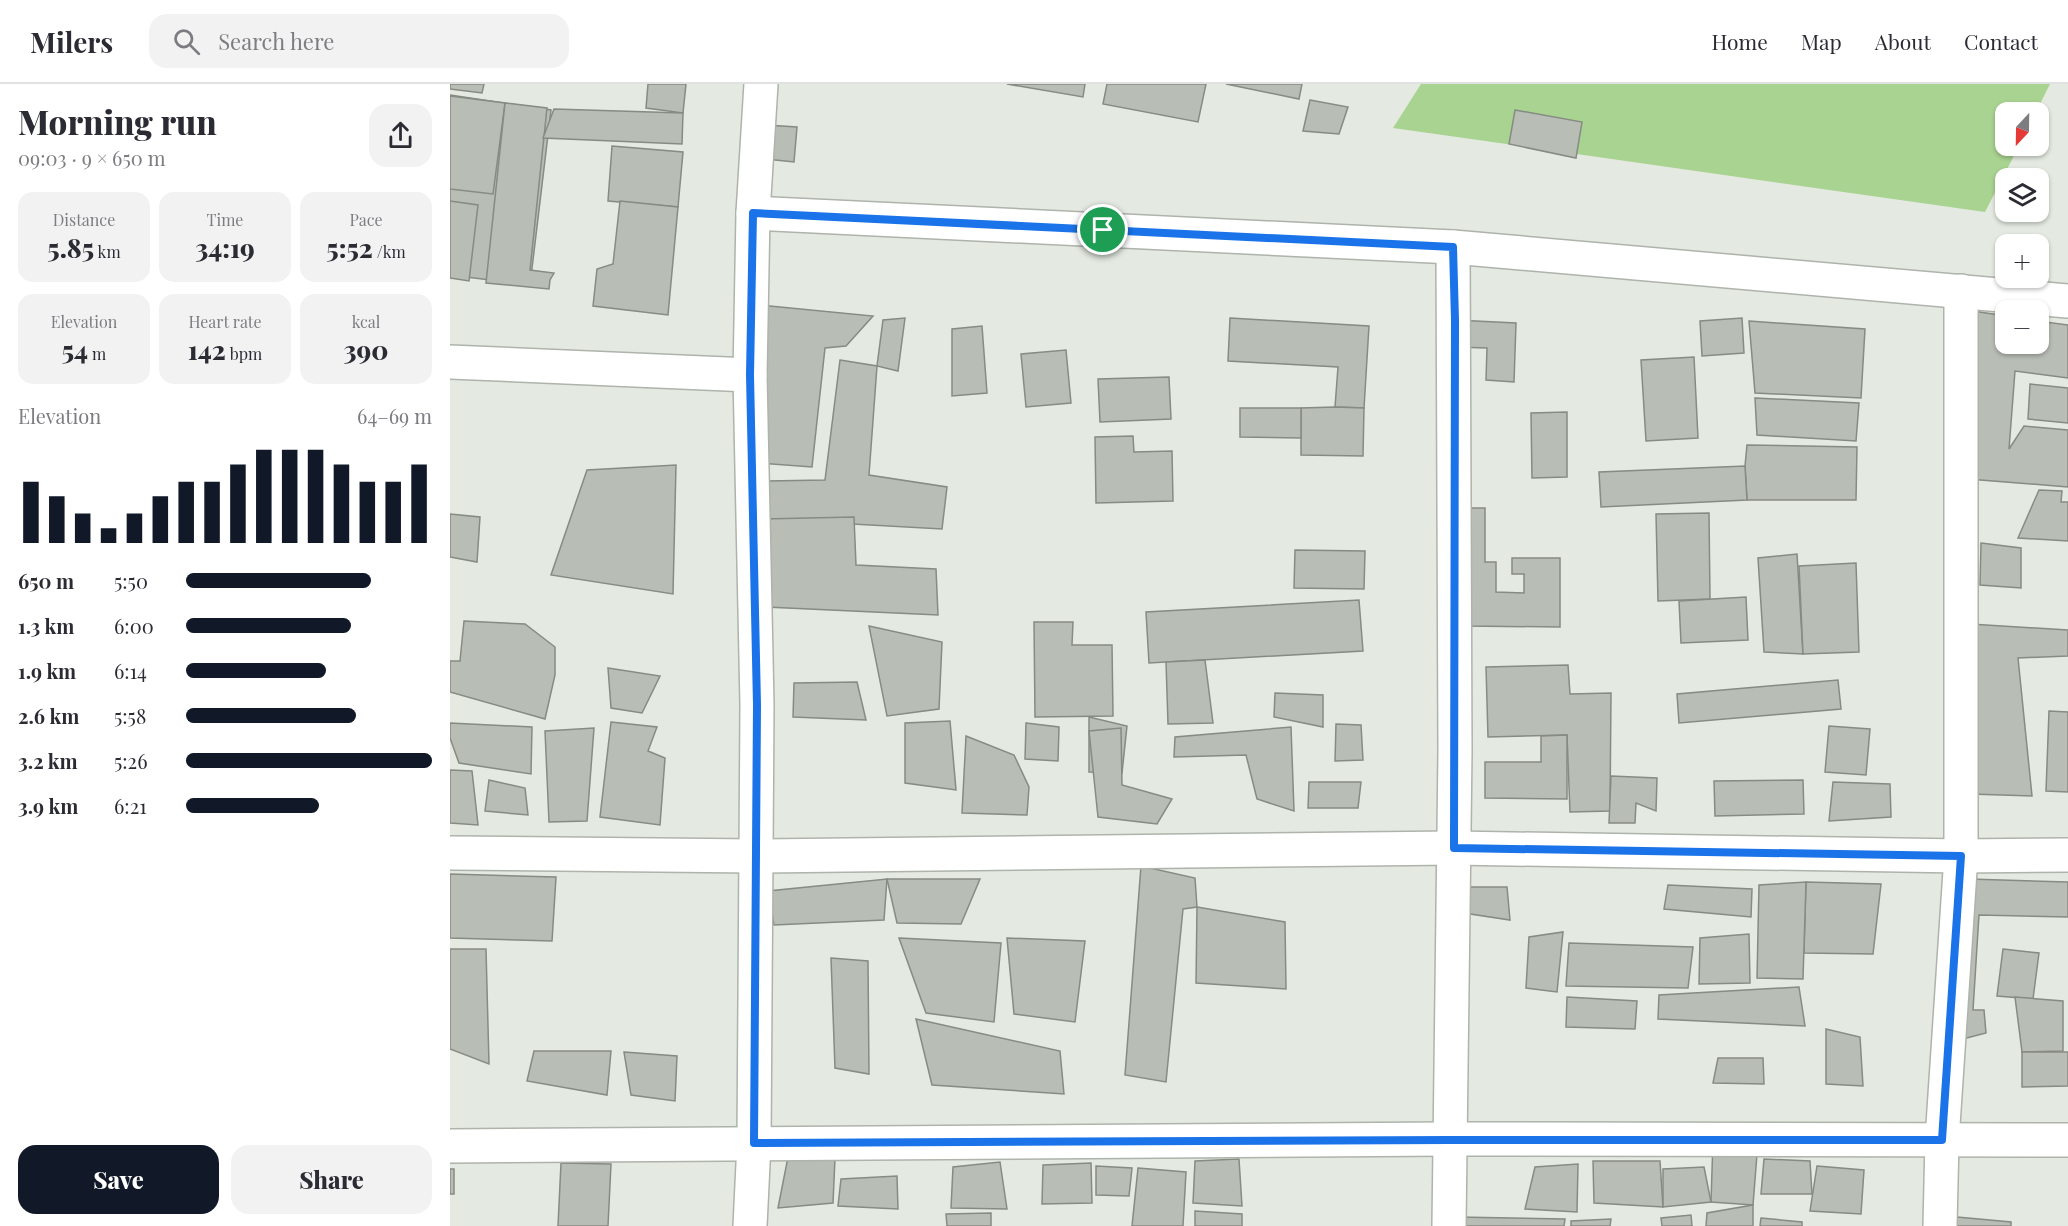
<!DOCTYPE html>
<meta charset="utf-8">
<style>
:root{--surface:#fff;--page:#f2f2f3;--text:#2b2b33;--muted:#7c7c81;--line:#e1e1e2;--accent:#111827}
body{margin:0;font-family:"Playfair Display",serif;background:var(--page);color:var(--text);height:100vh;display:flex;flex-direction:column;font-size:22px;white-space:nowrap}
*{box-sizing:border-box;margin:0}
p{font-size:20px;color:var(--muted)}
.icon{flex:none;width:33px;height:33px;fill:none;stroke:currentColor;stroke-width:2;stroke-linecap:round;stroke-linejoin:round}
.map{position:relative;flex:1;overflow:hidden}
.drawer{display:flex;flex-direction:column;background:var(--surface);width:450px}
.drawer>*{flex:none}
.needle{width:39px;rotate:202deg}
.tools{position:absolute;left:1545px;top:18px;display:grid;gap:12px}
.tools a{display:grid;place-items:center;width:54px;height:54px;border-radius:12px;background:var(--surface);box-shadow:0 2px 4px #0004;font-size:30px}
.pin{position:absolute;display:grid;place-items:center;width:51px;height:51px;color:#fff;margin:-26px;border:3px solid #fff;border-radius:50%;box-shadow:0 2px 6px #0007}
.round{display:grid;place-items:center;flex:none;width:63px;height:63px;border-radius:18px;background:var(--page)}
.summary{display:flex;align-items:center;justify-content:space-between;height:102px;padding:0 18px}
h1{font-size:33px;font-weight:800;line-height:45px}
.figures{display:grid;grid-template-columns:repeat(3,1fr);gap:9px;height:102px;padding:6px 18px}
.figures div{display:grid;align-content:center;border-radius:15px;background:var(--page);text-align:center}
.figures b{font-size:26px;font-weight:800}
.figures small{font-size:16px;font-weight:400}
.figures p{font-size:16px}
.chart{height:168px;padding:12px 18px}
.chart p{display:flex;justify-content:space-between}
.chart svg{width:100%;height:108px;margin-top:6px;stroke:var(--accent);stroke-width:6}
.button{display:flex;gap:12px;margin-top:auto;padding:12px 18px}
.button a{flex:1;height:69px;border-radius:18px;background:var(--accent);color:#fff;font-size:24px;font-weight:800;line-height:69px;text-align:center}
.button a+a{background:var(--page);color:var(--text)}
ul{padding:0 18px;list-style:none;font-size:20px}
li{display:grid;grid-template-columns:96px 72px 1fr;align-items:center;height:45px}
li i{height:15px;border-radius:8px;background:var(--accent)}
header{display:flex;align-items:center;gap:36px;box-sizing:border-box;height:84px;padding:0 30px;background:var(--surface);border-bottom:2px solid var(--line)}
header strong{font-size:28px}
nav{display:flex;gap:33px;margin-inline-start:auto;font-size:21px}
.search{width:420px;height:54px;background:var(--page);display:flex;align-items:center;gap:15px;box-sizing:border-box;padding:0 21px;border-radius:18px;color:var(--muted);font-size:22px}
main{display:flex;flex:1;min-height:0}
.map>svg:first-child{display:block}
</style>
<header>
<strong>Milers</strong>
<div class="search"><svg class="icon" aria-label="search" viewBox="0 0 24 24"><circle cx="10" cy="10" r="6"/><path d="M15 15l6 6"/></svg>Search here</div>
<nav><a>Home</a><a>Map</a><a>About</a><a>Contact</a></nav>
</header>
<main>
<section class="drawer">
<div class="summary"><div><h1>Morning run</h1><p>09:03 · 9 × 650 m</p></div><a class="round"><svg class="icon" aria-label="share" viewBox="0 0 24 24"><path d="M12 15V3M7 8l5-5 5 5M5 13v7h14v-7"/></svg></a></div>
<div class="figures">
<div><p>Distance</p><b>5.85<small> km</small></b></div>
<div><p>Time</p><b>34:19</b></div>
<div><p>Pace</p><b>5:52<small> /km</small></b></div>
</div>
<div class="figures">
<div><p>Elevation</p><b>54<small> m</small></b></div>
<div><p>Heart rate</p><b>142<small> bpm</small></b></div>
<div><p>kcal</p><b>390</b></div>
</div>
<div class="chart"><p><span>Elevation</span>64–69 m</p>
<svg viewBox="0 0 160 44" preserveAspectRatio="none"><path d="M5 44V19M15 44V25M25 44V32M35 44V38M45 44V32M55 44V25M65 44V19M75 44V19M85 44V12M95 44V6M105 44V6M115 44V6M125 44V12M135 44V19M145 44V19M155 44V12"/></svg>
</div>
<ul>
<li><b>650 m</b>5:50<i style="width:75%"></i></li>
<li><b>1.3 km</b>6:00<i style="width:67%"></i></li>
<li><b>1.9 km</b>6:14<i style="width:57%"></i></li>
<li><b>2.6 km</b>5:58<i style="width:69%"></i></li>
<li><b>3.2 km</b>5:26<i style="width:100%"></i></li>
<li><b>3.9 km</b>6:21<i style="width:54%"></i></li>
</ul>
<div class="button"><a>Save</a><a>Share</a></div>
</section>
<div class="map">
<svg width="1618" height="1142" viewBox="0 0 1618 1142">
<rect width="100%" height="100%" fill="#e4eae1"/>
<path fill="#a9d391" d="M 971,0 L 1600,0 L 1586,28 L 1556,28 L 1556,62 L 1569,62 L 1535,128 L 943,44 Z"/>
<g fill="#b8beb5" stroke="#868b83" stroke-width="1.5">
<path d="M 0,0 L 34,0 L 32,9 L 0,5 Z"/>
<path d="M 198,0 L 236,0 L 233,29 L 196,24 Z"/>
<path d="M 557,0 L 635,0 L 633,13 Z"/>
<path d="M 657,0 L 756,0 L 748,38 L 653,20 Z"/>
<path d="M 776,0 L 852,0 L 849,15 Z"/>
<path d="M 0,11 L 101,26 L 80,201 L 0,191 Z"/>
<path d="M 0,12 L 55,19 L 43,110 L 0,105 Z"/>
<path d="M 860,16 L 898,23 L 889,50 L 853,47 Z"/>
<path d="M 55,19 L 97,24 L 80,186 L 104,189 L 100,196 L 99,205 L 36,199 Z"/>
<path d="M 104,25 L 233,29 L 232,60 L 93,54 Z"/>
<path d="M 1065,26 L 1132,38 L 1126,74 L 1059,60 Z"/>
<path d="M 316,41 L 347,43 L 344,78 L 316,75 Z"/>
<path d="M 162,62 L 233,68 L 228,123 L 158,117 Z"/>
<path d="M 0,117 L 28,121 L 19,197 L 0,194 Z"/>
<path d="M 170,117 L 228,123 L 218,231 L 143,222 L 147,185 L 163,180 Z"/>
<path d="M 309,221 L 423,232 L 396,262 L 375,264 L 362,383 L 309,379 Z"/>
<path d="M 1516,226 L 1556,232 L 1556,260 L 1588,260 L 1588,237 L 1618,241 L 1618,294 L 1565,287 L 1559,365 L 1574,342 L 1618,346 L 1618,403 L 1518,395 Z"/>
<path d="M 455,234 L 448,287 L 427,282 L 433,236 Z"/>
<path d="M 780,234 L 919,242 L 914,324 L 885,323 L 888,283 L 778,277 Z"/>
<path d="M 1292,234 L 1294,269 L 1252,272 L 1250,237 Z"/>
<path d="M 1005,236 L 1066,239 L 1064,298 L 1036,296 L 1037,264 L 1004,263 Z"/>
<path d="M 1299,237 L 1415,245 L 1411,314 L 1305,309 Z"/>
<path d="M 532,242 L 537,309 L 502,312 L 502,245 Z"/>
<path d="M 616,266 L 621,319 L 576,323 L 571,270 Z"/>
<path d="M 1244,273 L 1248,354 L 1196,357 L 1191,276 Z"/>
<path d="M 390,276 L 427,282 L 419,391 L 497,403 L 492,445 L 311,435 L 317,397 L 375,396 Z"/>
<path d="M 719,293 L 721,335 L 650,338 L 648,295 Z"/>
<path d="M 1580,300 L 1618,304 L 1618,339 L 1578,335 Z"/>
<path d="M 1305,314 L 1409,319 L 1406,357 L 1307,351 Z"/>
<path d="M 885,323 L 914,324 L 913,372 L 851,371 L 851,324 Z"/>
<path d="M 790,324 L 851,324 L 851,354 L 790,353 Z"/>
<path d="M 1117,328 L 1117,393 L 1082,394 L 1081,329 Z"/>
<path d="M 683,352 L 684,368 L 722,367 L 723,417 L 646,419 L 645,353 Z"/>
<path d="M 1297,361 L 1407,363 L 1406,416 L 1297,416 L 1295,382 Z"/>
<path d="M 226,381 L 223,510 L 101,491 L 137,386 Z"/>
<path d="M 1295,382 L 1297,416 L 1151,423 L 1149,388 Z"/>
<path d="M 1589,406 L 1612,407 L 1611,418 L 1618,418 L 1618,457 L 1568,454 Z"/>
<path d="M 1017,424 L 1035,424 L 1035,478 L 1046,478 L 1046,508 L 1074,509 L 1074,490 L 1062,490 L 1062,474 L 1110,474 L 1110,543 L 1017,542 Z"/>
<path d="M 1259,429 L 1260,515 L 1208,517 L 1206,430 Z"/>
<path d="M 0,430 L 30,433 L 27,478 L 0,473 Z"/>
<path d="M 404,433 L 406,481 L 486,485 L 488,531 L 316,523 L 311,435 Z"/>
<path d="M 1531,459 L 1571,464 L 1571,504 L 1530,501 Z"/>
<path d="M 845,466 L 915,467 L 914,505 L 844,504 Z"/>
<path d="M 1347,470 L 1353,570 L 1314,568 L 1308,474 Z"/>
<path d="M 1406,479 L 1409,568 L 1353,570 L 1349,482 Z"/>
<path d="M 1296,513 L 1298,556 L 1231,559 L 1229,517 Z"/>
<path d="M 909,516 L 913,567 L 699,579 L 696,528 Z"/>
<path d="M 14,537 L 75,540 L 105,563 L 105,591 L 95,635 L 0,608 L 0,577 L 10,577 Z"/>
<path d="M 584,538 L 623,538 L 622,561 L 662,561 L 663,632 L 585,633 Z"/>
<path d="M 1520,540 L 1618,546 L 1618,572 L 1568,574 L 1582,712 L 1521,710 Z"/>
<path d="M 419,542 L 492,558 L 489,625 L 437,632 Z"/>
<path d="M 755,576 L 763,639 L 718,640 L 716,578 Z"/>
<path d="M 1118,581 L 1120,610 L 1161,609 L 1160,727 L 1120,728 L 1117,651 L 1038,653 L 1036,583 Z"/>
<path d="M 158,584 L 210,592 L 192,629 L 161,624 Z"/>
<path d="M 1388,596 L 1391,625 L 1229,639 L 1227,610 Z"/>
<path d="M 407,598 L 416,636 L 343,633 L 344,599 Z"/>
<path d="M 825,609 L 873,611 L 873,643 L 824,633 Z"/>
<path d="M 1599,627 L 1618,628 L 1618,708 L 1596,707 Z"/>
<path d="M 639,633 L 677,642 L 672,689 L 639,688 Z"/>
<path d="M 500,637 L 506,706 L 455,699 L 455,639 Z"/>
<path d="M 161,638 L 207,643 L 198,667 L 215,674 L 210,741 L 150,733 Z"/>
<path d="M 0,639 L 82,643 L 81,690 L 9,679 L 0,654 Z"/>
<path d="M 576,639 L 609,643 L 608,677 L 575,675 Z"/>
<path d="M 886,640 L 911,641 L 913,676 L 885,677 Z"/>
<path d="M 1379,642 L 1420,645 L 1416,691 L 1375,688 Z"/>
<path d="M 841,643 L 844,727 L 807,715 L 796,671 L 724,673 L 725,653 Z"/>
<path d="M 144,644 L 137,737 L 99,738 L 95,647 Z"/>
<path d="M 671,644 L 672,701 L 722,715 L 707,740 L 648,733 L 639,647 Z"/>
<path d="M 1117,651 L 1117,715 L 1035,714 L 1035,678 L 1091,678 L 1091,652 Z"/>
<path d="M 516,652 L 564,671 L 579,703 L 577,731 L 512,729 Z"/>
<path d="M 0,686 L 22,687 L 28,741 L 0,739 Z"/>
<path d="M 1161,692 L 1207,694 L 1206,727 L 1186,719 L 1185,739 L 1159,739 Z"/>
<path d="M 39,696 L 75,704 L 78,731 L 35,727 Z"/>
<path d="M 1353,696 L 1354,730 L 1265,732 L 1264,697 Z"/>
<path d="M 859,698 L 911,698 L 908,724 L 858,724 Z"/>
<path d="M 1383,698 L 1440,700 L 1441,733 L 1379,737 Z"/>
<path d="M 691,782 L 745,794 L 747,823 L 733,825 L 716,998 L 675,991 Z"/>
<path d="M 0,790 L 106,793 L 102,857 L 0,854 Z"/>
<path d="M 437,795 L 530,795 L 511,840 L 447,839 Z"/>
<path d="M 437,795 L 434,836 L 324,841 L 318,807 Z"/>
<path d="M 1519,795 L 1618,798 L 1618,833 L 1529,831 L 1523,926 L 1534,926 L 1536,949 L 1509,956 Z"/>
<path d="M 1356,798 L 1431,800 L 1423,870 L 1354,869 Z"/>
<path d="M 1356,798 L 1353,895 L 1307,894 L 1309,801 Z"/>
<path d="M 1218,801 L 1302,805 L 1301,833 L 1214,825 Z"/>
<path d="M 1015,803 L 1057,803 L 1060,836 L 1014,829 Z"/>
<path d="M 747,823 L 835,838 L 836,905 L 746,899 Z"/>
<path d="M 1113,848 L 1107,908 L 1076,904 L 1079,853 Z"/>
<path d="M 1299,850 L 1300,899 L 1249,900 L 1250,854 Z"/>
<path d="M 449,854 L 551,859 L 544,938 L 476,929 Z"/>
<path d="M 557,854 L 635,857 L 625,938 L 564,930 Z"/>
<path d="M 1119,859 L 1243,863 L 1238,904 L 1116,902 Z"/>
<path d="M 0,865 L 36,865 L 39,980 L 0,965 Z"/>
<path d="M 1553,865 L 1589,869 L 1583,915 L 1547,912 Z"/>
<path d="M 381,874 L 418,877 L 419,990 L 385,984 Z"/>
<path d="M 1349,903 L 1355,942 L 1208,935 L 1209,911 Z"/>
<path d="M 1117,913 L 1187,917 L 1185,945 L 1116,943 Z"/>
<path d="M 1565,913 L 1613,917 L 1613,967 L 1572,968 Z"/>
<path d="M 466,935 L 610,967 L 614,1010 L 482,1001 Z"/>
<path d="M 1376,945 L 1410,953 L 1413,1002 L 1376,1000 Z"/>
<path d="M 84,967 L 161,967 L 157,1011 L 77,997 Z"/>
<path d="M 174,968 L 227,972 L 225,1017 L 181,1011 Z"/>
<path d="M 1572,968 L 1618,968 L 1618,1002 L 1572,1003 Z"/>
<path d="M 1268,974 L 1313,974 L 1314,1000 L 1263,999 Z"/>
<path d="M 1263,1056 L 1307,1070 L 1303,1121 L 1261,1118 Z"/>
<path d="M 338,1073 L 385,1074 L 383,1119 L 328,1124 Z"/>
<path d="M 789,1075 L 792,1122 L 743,1119 L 745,1077 Z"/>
<path d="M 1314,1075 L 1360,1077 L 1362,1110 L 1311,1110 Z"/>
<path d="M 1143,1077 L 1210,1077 L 1213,1123 L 1144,1119 Z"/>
<path d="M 550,1078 L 557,1125 L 501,1124 L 503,1083 Z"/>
<path d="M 111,1079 L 161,1080 L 158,1142 L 108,1142 Z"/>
<path d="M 641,1079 L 642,1119 L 592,1120 L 593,1081 Z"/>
<path d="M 1128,1080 L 1127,1128 L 1075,1125 L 1085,1083 Z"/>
<path d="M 646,1082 L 682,1084 L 679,1112 L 646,1111 Z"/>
<path d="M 1367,1082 L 1414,1086 L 1411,1130 L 1360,1127 Z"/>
<path d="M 1254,1083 L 1261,1118 L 1213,1123 L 1213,1085 Z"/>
<path d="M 688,1084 L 736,1088 L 733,1142 L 682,1142 Z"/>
<rect x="0" y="1085" width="4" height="25"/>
<path d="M 447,1092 L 448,1125 L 388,1122 L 391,1095 Z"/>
<path d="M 1303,1121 L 1303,1142 L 1256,1142 L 1257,1129 Z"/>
<path d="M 745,1127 L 792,1130 L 792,1142 L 745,1142 Z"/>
<path d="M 541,1129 L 541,1142 L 497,1142 L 496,1130 Z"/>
<path d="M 1241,1131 L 1242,1142 L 1212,1142 L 1211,1134 Z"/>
<path d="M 1007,1133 L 1115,1135 L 1114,1142 L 1006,1142 Z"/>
<path d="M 1507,1133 L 1561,1138 L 1561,1142 L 1506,1142 Z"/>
<path d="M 1311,1134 L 1352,1138 L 1352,1142 L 1310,1142 Z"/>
<path d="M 1161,1135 L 1160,1142 L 1121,1142 L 1121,1137 Z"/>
</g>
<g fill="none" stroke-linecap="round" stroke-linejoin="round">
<defs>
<g id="street">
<path d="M 303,129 L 1003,163 L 1618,217"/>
<path d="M 0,278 L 300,291"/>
<path d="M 0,769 L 306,772 L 1004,764 L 1511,772 L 1618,771"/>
<path d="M 0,1062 L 999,1055 L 1618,1056"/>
<path d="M 999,1142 L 1005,667 L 1003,163"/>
<path d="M 1490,1142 L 1492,1056 L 1511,772 L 1511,207"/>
</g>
<path id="secondary" d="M 300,1142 L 304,1059 L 307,621 L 300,291 L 303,129 L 311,0"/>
</defs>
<use href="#street" stroke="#aeb3ab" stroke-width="36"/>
<use href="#secondary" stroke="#aeb3ab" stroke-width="36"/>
<use href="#street" stroke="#fff" stroke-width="33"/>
<use href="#secondary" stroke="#fff" stroke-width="33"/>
</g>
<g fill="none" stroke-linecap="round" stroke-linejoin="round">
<defs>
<path id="route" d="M 303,129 L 1003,163 L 1005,236 L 1004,764 L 1511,772 L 1492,1056 L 999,1056 L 304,1059 L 307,621 L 300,291 Z"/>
</defs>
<use href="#route" stroke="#fff" stroke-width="12"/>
<use href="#route" stroke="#1a73e8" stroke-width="8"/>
</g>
</svg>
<div class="tools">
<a><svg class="needle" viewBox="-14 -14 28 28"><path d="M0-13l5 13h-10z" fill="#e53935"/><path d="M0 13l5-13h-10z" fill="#7c7c81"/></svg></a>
<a><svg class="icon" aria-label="layers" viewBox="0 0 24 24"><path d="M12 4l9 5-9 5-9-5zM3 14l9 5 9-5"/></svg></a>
<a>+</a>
<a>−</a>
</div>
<div class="pin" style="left:653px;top:146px;background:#1e9e55"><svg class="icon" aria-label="arrive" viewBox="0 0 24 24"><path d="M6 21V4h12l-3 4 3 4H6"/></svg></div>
</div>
</main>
